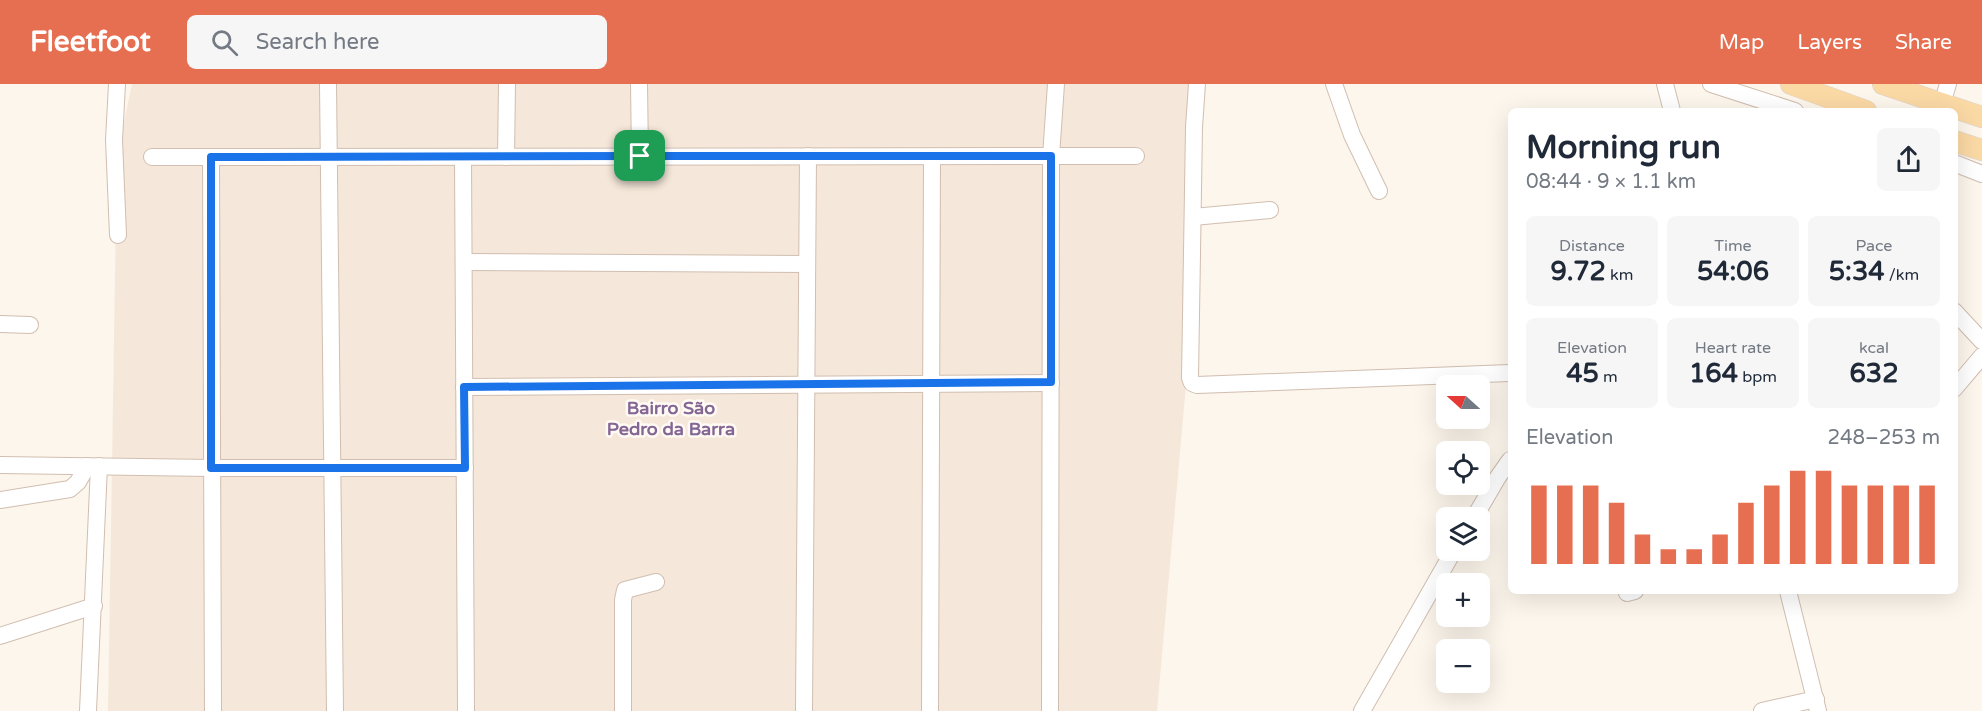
<!DOCTYPE html>
<meta charset="utf-8">
<style>
:root{--surface:#fff;--page:#f6f6f7;--text:#1f2937;--muted:#747a83;--accent:#e76f51}
body{margin:0;font-family:"Varela Round",sans-serif;background:var(--page);color:var(--text);height:100vh;display:flex;flex-direction:column;font-size:22px;white-space:nowrap}
*{box-sizing:border-box;margin:0}
p{font-size:20px;color:var(--muted)}
.icon{flex:none;width:33px;height:33px;fill:none;stroke:currentColor;stroke-width:2;stroke-linecap:round;stroke-linejoin:round}
.map{position:relative;flex:1;overflow:hidden}
.drawer{position:absolute;left:1508px;top:24px;width:450px;height:486px;display:flex;flex-direction:column;background:var(--surface);border-radius:9px;box-shadow:0 6px 24px #0002}
.drawer>*{flex:none}
.needle{width:39px;rotate:291deg}
.controls{position:absolute;left:1436px;top:291px;display:grid;gap:12px}
.controls a{display:grid;place-items:center;width:54px;height:54px;border-radius:9px;background:var(--surface);box-shadow:0 6px 24px #0002;font-size:30px}
.pin{position:absolute;display:grid;place-items:center;width:51px;height:51px;color:#fff;margin:-26px;border-radius:12px;box-shadow:0 3px 9px #0006}
.round{display:grid;place-items:center;flex:none;width:63px;height:63px;border-radius:9px;background:var(--page)}
.summary{display:flex;align-items:center;justify-content:space-between;height:102px;padding:0 18px}
h1{font-size:33px;font-weight:700;line-height:45px}
.metrics{display:grid;grid-template-columns:repeat(3,1fr);gap:9px;height:102px;padding:6px 18px}
.metrics div{display:grid;align-content:center;border-radius:9px;background:var(--page);text-align:center}
.metrics b{font-size:26px;font-weight:700}
.metrics small{font-size:16px;font-weight:400}
.metrics p{font-size:16px}
.chart{height:168px;padding:12px 18px}
.chart p{display:flex;justify-content:space-between}
.chart svg{width:100%;height:108px;margin-top:6px;stroke:var(--accent);stroke-width:6}
header{display:flex;align-items:center;gap:36px;box-sizing:border-box;height:84px;padding:0 30px;background:var(--accent);color:#fff}
header strong{font-size:28px}
nav{display:flex;gap:33px;margin-inline-start:auto;font-size:21px}
.search{width:420px;height:54px;background:var(--page);display:flex;align-items:center;gap:15px;box-sizing:border-box;padding:0 21px;border-radius:9px;color:var(--muted);font-size:22px}
.map>svg:first-child{display:block}
</style>
<header>
<strong>Fleetfoot</strong>
<div class="search"><svg class="icon" aria-label="search" viewBox="0 0 24 24"><circle cx="10" cy="10" r="6"/><path d="M15 15l6 6"/></svg>Search here</div>
<nav><a>Map</a><a>Layers</a><a>Share</a></nav>
</header>
<div class="map">
<svg width="1982" height="627" viewBox="0 0 1982 627">
<rect width="100%" height="100%" fill="#fdf6ec"/>
<path fill="#f5e8da" d="M 132,0 L 1191,0 L 1186,301 L 1157,627 L 108,627 L 117,70 Z"/>
<g fill="none" stroke-linecap="round" stroke-linejoin="round">
<defs>
<g id="minor">
<path d="M 117,0 L 114,56 L 118,151"/>
<path d="M 328,0 L 335,627"/>
<path d="M 639,0 L 640,72"/>
<path d="M 1197,0 L 1194,43 L 1190,294 L 1192,299 L 1197,301 L 1510,289"/>
<path d="M 1334,0 L 1352,51 L 1379,107"/>
<path d="M 1665,0 L 1672,27"/>
<path d="M 1711,0 L 1795,27"/>
<path d="M 1942,20 L 1948,0"/>
<path d="M 152,73 L 1136,72"/>
<path d="M 211,73 L 213,627"/>
<path d="M 463,73 L 466,627"/>
<path d="M 506,73 L 507,0"/>
<path d="M 1954,79 L 1982,90"/>
<path d="M 1193,133 L 1270,126"/>
<path d="M 464,178 L 807,180"/>
<path d="M 1954,227 L 1982,257"/>
<path d="M 0,240 L 30,241"/>
<path d="M 464,303 L 1051,299"/>
<path d="M 1954,305 L 1982,272"/>
<path d="M 0,381 L 211,384 L 465,384"/>
<path d="M 0,416 L 70,405 L 78,398 L 87,382"/>
<path d="M 1474,434 L 1498,393 L 1510,376"/>
<path d="M 1788,507 L 1818,627"/>
<path d="M 1627,509 L 1635,507"/>
<path d="M 0,552 L 94,522"/>
<path d="M 88,627 L 99,382"/>
<path d="M 623,627 L 623,516 L 625,506 L 656,498"/>
<path d="M 804,627 L 808,72"/>
<path d="M 930,627 L 932,73"/>
<path d="M 1050,627 L 1051,72 L 1056,0"/>
<path d="M 1362,627 L 1454,466"/>
<path d="M 1762,627 L 1816,615"/>
</g>
<g id="major">
<path d="M 1791,0 L 1866,27"/>
<path d="M 1883,0 L 1982,33"/>
<path d="M 1954,57 L 1982,66"/>
</g>
</defs>
<use href="#minor" stroke="#d1beb0" stroke-width="18"/>
<use href="#major" stroke="#dad1cd" stroke-width="22"/>
<use href="#minor" stroke="#fff" stroke-width="16"/>
<use href="#major" stroke="#fbd9a5" stroke-width="21"/>
</g>
<g fill="none" stroke-linecap="round" stroke-linejoin="round">
<defs>
<path id="route" d="M 640,72 L 1051,72 L 1051,298 L 464,303 L 465,384 L 211,384 L 211,73 Z"/>
</defs>
<use href="#route" stroke="#fff" stroke-width="12"/>
<use href="#route" stroke="#1a73e8" stroke-width="8"/>
</g>
<g text-anchor="middle" stroke-width="5" stroke-linejoin="round" paint-order="stroke">
<g font-size="18" font-weight="bold" fill="#846695" stroke="#fffaf3">
<text x="671" y="330">Bairro São<tspan x="671" dy="21">Pedro da Barra</tspan></text>
</g>
</g>
</svg>
<div class="controls">
<a><svg class="needle" viewBox="-14 -14 28 28"><path d="M0-13l5 13h-10z" fill="#e53935"/><path d="M0 13l5-13h-10z" fill="#747a83"/></svg></a>
<a><svg class="icon" aria-label="locate" viewBox="0 0 24 24"><circle cx="12" cy="12" r="6"/><path d="M12 2v4M12 18v4M2 12h4M18 12h4"/></svg></a>
<a><svg class="icon" aria-label="layers" viewBox="0 0 24 24"><path d="M12 4l9 5-9 5-9-5zM3 14l9 5 9-5"/></svg></a>
<a>+</a>
<a>−</a>
</div>
<div class="pin" style="left:640px;top:72px;background:#1e9e55"><svg class="icon" aria-label="arrive" viewBox="0 0 24 24"><path d="M6 21V4h12l-3 4 3 4H6"/></svg></div>
<section class="drawer">
<div class="summary"><div><h1>Morning run</h1><p>08:44 · 9 × 1.1 km</p></div><a class="round"><svg class="icon" aria-label="share" viewBox="0 0 24 24"><path d="M12 15V3M7 8l5-5 5 5M5 13v7h14v-7"/></svg></a></div>
<div class="metrics">
<div><p>Distance</p><b>9.72<small> km</small></b></div>
<div><p>Time</p><b>54:06</b></div>
<div><p>Pace</p><b>5:34<small> /km</small></b></div>
</div>
<div class="metrics">
<div><p>Elevation</p><b>45<small> m</small></b></div>
<div><p>Heart rate</p><b>164<small> bpm</small></b></div>
<div><p>kcal</p><b>632</b></div>
</div>
<div class="chart"><p><span>Elevation</span>248–253 m</p>
<svg viewBox="0 0 160 44" preserveAspectRatio="none"><path d="M5 44V12M15 44V12M25 44V12M35 44V19M45 44V32M55 44V38M65 44V38M75 44V32M85 44V19M95 44V12M105 44V6M115 44V6M125 44V12M135 44V12M145 44V12M155 44V12"/></svg>
</div>
</section>
</div>
